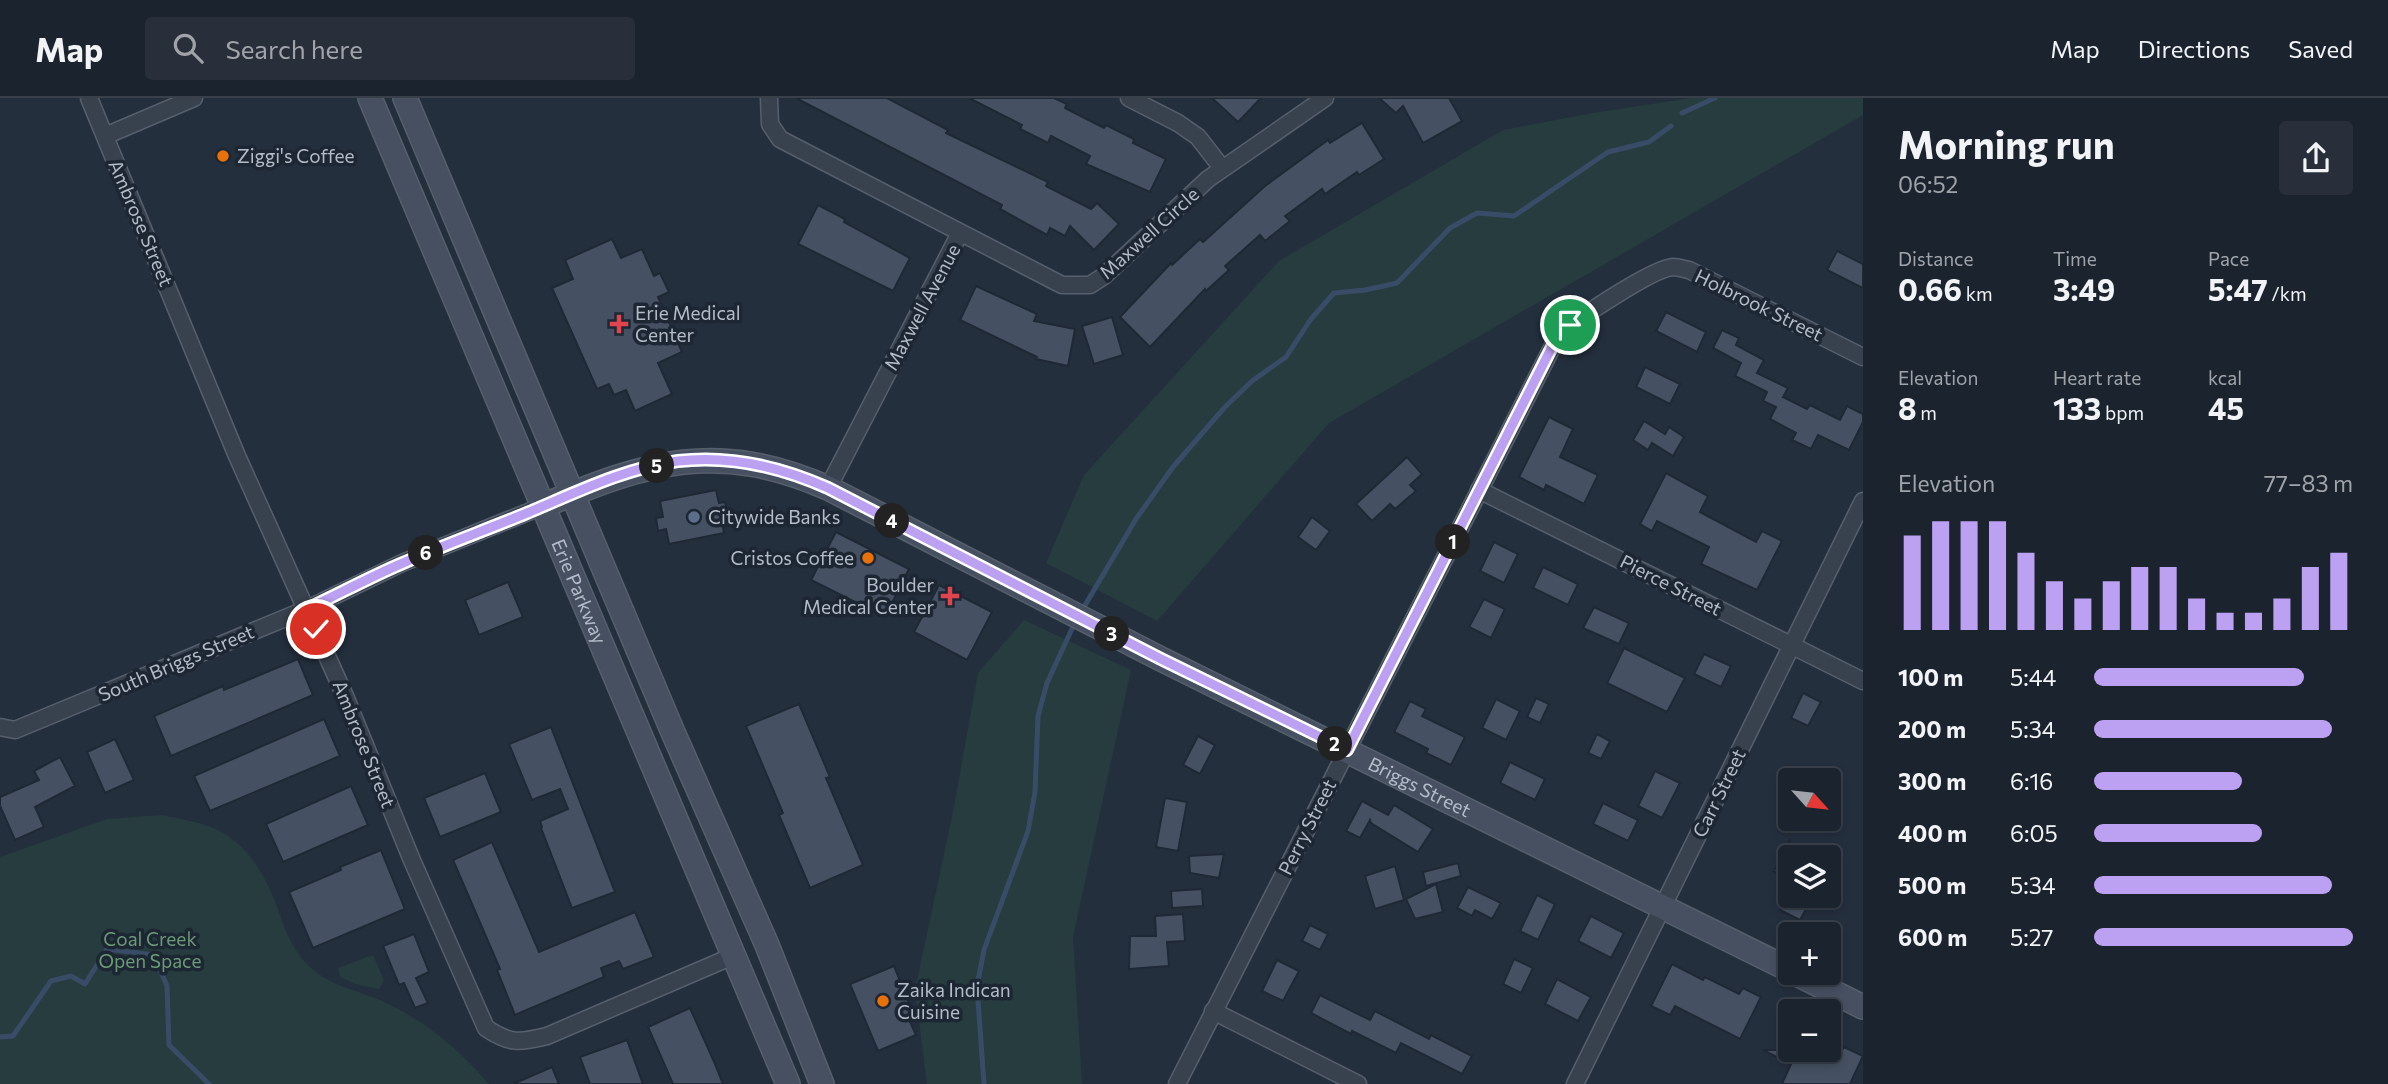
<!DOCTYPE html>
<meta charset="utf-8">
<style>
:root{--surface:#1b232e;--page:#282f3a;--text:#f1f3f6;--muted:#a0a4aa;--line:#39404a;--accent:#bca0f2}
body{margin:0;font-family:Commissioner,sans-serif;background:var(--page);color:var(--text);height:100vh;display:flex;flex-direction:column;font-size:26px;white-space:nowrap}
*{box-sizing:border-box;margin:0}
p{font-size:23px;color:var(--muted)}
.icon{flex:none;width:38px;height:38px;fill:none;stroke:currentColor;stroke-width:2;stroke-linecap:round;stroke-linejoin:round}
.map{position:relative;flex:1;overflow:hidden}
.panel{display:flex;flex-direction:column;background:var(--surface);width:525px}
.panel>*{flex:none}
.needle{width:46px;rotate:117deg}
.controls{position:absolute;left:1778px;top:670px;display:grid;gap:14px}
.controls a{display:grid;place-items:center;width:63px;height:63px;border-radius:7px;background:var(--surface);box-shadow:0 4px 10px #0003,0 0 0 2px var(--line);font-size:35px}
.pin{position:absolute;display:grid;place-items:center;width:60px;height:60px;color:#fff;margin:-30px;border:4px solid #fff;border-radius:50%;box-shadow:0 2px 7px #0007}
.km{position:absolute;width:35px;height:35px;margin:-18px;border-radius:50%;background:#222;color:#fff;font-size:19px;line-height:35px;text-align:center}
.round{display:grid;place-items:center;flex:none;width:74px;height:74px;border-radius:7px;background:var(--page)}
.summary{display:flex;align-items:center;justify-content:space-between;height:119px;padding:0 35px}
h1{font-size:38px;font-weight:700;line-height:52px}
.metrics{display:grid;grid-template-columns:repeat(3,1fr);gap:10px;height:119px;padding:7px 35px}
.metrics div{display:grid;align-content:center}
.metrics b{font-size:30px;font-weight:700}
.metrics small{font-size:19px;font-weight:400}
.metrics p{font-size:19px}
.chart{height:196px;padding:14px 35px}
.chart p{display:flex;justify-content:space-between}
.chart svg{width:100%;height:126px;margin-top:7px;stroke:var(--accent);stroke-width:6}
ul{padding:0 35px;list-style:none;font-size:23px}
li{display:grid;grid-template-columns:112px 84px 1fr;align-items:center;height:52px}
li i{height:18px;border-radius:9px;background:var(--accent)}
header{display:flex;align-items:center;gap:42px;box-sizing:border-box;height:98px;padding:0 35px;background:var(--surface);border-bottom:2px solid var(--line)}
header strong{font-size:33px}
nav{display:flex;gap:38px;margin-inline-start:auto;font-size:24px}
.search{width:490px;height:63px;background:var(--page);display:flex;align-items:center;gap:18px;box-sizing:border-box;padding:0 24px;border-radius:7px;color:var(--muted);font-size:26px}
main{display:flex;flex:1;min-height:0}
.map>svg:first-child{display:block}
</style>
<header>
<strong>Map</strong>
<div class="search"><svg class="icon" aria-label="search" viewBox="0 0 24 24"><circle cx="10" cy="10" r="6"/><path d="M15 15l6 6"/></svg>Search here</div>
<nav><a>Map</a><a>Directions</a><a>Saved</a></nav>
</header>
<main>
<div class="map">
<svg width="1863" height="986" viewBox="0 0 1863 986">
<rect width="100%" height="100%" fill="#242f3e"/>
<g fill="#263c3f">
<path d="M 1691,0 L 1863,0 L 1863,17 L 1329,325 L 1157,523 L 1046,465 L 1084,377 L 1279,163 L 1503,32 L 1593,15 Z"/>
<path d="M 1024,522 L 1131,572 L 1073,839 L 1082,986 L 927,986 L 915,892 L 953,714 L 978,575 Z"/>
<path d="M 161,717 C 176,720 193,723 208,728 C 244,740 266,777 278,811 C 285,833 294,855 312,871 C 332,888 356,892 380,902 C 426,923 456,949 489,986 L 0,986 L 0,759 L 107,721 Z"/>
<path d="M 373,857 L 384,882 L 379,891 L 355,886 L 340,879 L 338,870 Z"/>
</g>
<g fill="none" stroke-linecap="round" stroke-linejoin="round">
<g stroke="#394c67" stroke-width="5">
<path d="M 1682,15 L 1715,0"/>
<path d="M 1081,514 L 1136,421 L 1173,369 L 1224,310 L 1252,283 L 1286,259 L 1311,221 L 1334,195 L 1365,192 L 1397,185 L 1450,130 L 1477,115 L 1514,118 L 1608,54 L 1649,44 L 1671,28"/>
<path d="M 0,939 L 13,938 L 51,883 L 71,878 L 85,886 L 107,851 L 154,857 L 167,888 L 169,947 L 209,986"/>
<path d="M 984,986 L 977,888 L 984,852 L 1028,733 L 1035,694 L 1038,618 L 1047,585 L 1076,522"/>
</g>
</g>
<g fill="#455162" stroke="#1f2835" stroke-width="2">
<path d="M 796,0 L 887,0 L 948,32 L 946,35 L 1048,84 L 1046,88 L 1091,111 L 1097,105 L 1119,126 L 1094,152 L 1070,128 L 1065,138 L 1050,130 L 1047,137 L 1000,111 L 1002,107 Z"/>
<path d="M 969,0 L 1054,0 L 1067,6 L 1065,10 L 1104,30 L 1106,27 L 1134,41 L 1133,45 L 1166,61 L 1150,94 L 1086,66 L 1090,58 L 1051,38 L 1048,45 L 1020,31 L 1022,27 Z"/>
<path d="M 1212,0 L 1261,0 L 1238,24 Z"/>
<path d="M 1379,0 L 1449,0 L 1462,23 L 1423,45 L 1403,8 L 1396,15 Z"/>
<path d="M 1362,25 L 1384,61 L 1359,77 L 1357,74 L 1325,96 L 1322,91 L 1285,118 L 1290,123 L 1265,143 L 1260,137 L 1225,168 L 1229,172 L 1206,193 L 1205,191 L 1150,249 L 1120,219 L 1171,165 L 1172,167 L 1200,141 L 1203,144 L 1265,88 L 1328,42 L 1330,45 Z"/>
<path d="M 818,107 L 845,121 L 844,124 L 910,160 L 893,193 L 798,146 Z"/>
<path d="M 612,141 L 621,160 L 642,151 L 654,178 L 660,175 L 669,194 L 658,199 L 682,254 L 658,265 L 672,296 L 635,313 L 626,292 L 614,297 L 609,286 L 597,291 L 552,190 L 573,181 L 565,162 Z"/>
<path d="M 1837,153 L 1863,166 L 1863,190 L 1827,172 Z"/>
<path d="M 976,188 L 1037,216 L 1034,223 L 1075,231 L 1068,268 L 1036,261 L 1037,259 L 960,222 Z"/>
<path d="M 1666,214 L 1706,234 L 1697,254 L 1656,233 Z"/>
<path d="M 1112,219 L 1123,257 L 1094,266 L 1082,228 Z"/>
<path d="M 1722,232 L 1739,240 L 1736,247 L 1764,262 L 1757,275 L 1788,290 L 1783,299 L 1807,311 L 1810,307 L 1840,322 L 1847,308 L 1863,316 L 1863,324 L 1849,352 L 1818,337 L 1811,351 L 1792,342 L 1796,335 L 1770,321 L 1776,309 L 1763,303 L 1767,294 L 1735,278 L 1741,265 L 1713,250 Z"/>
<path d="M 1645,269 L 1680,286 L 1670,306 L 1636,289 Z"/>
<path d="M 1549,319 L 1573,331 L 1560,359 L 1598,377 L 1584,406 L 1546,387 L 1544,392 L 1519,379 Z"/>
<path d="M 1644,323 L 1665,336 L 1669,329 L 1684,339 L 1673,358 L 1652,345 L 1648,352 L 1633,342 Z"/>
<path d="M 1407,359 L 1422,376 L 1410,387 L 1416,393 L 1395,411 L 1390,406 L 1372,423 L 1356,406 Z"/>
<path d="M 1666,375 L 1708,398 L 1700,414 L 1756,444 L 1762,433 L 1782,443 L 1757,492 L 1701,466 L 1709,449 L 1657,423 L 1652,433 L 1640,426 Z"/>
<path d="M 716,392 L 719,405 L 725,404 L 729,421 L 722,423 L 724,435 L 669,446 L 666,431 L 658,433 L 656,420 L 663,419 L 660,403 Z"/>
<path d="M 1312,419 L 1330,433 L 1316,452 L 1298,439 Z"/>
<path d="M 836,434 L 909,471 L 885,519 L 811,482 Z"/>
<path d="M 1494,444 L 1518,456 L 1504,485 L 1480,473 Z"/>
<path d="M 1543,469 L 1578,486 L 1568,507 L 1533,490 Z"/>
<path d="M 508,484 L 523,519 L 479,537 L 465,502 Z"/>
<path d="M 939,487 L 992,514 L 967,562 L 914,534 Z"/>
<path d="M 1484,501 L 1505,511 L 1491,540 L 1469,529 Z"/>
<path d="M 1594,509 L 1629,525 L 1619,546 L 1583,530 Z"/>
<path d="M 1624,550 L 1685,580 L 1667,614 L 1607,585 Z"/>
<path d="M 1704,556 L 1731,568 L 1721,589 L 1694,576 Z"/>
<path d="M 298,561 L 313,597 L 171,658 L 154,618 L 223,588 L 224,592 Z"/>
<path d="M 1803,595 L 1821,604 L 1808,628 L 1791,620 Z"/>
<path d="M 1536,600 L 1549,606 L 1540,625 L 1527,619 Z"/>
<path d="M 1496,601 L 1520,613 L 1506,642 L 1482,630 Z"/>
<path d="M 1410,603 L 1426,611 L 1422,618 L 1465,639 L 1451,667 L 1426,655 L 1428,651 L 1394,634 Z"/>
<path d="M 799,606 L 830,679 L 826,680 L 863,767 L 810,790 L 779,717 L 783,715 L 746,628 Z"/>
<path d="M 324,621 L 340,658 L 210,713 L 194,678 Z"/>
<path d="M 551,629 L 615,794 L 572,810 L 541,730 L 542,729 L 540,723 L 568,711 L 560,691 L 532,702 L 509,646 Z"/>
<path d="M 1597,636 L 1610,643 L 1601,661 L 1588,655 Z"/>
<path d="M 1198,638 L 1215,647 L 1200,676 L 1183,667 Z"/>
<path d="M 115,641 L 134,682 L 105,695 L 87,654 Z"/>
<path d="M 60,659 L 75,688 L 35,709 L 44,729 L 15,742 L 0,708 L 0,699 L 39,682 L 34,673 Z"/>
<path d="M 1510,664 L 1545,681 L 1535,702 L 1500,685 Z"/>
<path d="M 1655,673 L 1680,685 L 1662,720 L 1638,708 Z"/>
<path d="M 485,675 L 501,714 L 440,739 L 424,700 Z"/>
<path d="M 351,688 L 368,727 L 283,764 L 266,726 Z"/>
<path d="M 1165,700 L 1187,704 L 1178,753 L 1156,749 Z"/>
<path d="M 1362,703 L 1388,717 L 1394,707 L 1433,731 L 1418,754 L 1371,725 L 1370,722 L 1360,740 L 1346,733 Z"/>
<path d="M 1603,705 L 1638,722 L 1628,743 L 1593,726 Z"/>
<path d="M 1790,741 L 1790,782 L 1774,773 Z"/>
<path d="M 492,744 L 539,854 L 635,814 L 654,859 L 623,871 L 619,863 L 601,870 L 604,879 L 515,917 L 497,872 L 500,871 L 453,762 Z"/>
<path d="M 381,752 L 405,811 L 313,850 L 289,794 L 341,772 L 340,769 Z"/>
<path d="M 1224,756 L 1219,780 L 1190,775 L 1189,758 Z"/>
<path d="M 1458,765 L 1461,778 L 1426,788 L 1423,774 Z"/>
<path d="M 1395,768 L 1404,802 L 1375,811 L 1365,778 Z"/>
<path d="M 1436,786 L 1443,814 L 1415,821 L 1406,801 Z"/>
<path d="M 1468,789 L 1501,805 L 1492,821 L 1475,812 L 1472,818 L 1457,810 Z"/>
<path d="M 1202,791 L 1203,808 L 1172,810 L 1171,793 Z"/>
<path d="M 1537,797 L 1555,806 L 1538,842 L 1520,833 Z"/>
<path d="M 1787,798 L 1804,798 L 1811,802 L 1800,822 L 1780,812 Z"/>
<path d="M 1183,816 L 1185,843 L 1167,844 L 1169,868 L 1129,871 L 1130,838 L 1156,838 L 1155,818 Z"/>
<path d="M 1591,818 L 1624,835 L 1611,860 L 1578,843 Z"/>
<path d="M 1310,827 L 1328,836 L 1320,852 L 1302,843 Z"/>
<path d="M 414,836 L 429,874 L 416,880 L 428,905 L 415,910 L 404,885 L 399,887 L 383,848 Z"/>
<path d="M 1514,861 L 1533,870 L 1521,895 L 1503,886 Z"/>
<path d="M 1277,862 L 1299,873 L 1283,903 L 1262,893 Z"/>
<path d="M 1672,866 L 1703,882 L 1705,879 L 1739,896 L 1743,890 L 1761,899 L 1740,941 L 1675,908 L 1670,917 L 1651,908 Z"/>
<path d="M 894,868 L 914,917 L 908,919 L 916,937 L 878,953 L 850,886 Z"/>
<path d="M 1557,881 L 1591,899 L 1578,923 L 1545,906 Z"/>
<path d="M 1320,897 L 1370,922 L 1375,913 L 1429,941 L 1431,937 L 1472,958 L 1462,976 L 1401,945 L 1396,955 L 1352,933 L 1351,936 L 1311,915 Z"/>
<path d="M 690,910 L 715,966 L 723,986 L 673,986 L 648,929 Z"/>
<path d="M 627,942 L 643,986 L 590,986 L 580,959 Z"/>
<path d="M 1844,949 L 1863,958 L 1850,986 L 1782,986 L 1791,966 L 1763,952 L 1842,952 Z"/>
<path d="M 552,969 L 559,986 L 513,986 Z"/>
</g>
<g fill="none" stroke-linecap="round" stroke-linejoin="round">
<defs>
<g id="street">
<path d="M 89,0 L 237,358 L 345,598 L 411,760 L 486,930 C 510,946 519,945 547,938 L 733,858"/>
<path d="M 769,0 L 770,26 L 780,41 L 1062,187 L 1090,187 L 1104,178 L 1208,81 L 1325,0"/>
<path d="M 1129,0 L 1178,25 L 1198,39 L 1222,70"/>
<path d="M 105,38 L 194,0"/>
<path d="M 828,390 L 960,135"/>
<path d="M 1479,392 L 1863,583"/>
<path d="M 0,629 L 15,632 L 307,511 L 402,465 L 543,408"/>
<path d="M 1213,913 L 1358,986"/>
<path d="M 1177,986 L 1559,236 C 1576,222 1653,170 1673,169 C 1678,169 1684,171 1689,172 L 1863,259"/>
<path d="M 1575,986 L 1863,403"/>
</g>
<g id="secondary">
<path id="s1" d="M 370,0 L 788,986"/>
<path d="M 405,0 L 672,632 L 767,847 L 822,986"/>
<path id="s2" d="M 543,408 C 649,363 717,342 828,390 L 1161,561 L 1790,872"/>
<path d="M 1795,875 L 1863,909"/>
</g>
</defs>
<use href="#street" stroke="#565f6c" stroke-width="19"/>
<use href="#secondary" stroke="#565f6c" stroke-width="26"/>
<use href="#street" stroke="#38414e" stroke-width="16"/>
<use href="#secondary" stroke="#465061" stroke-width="23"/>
</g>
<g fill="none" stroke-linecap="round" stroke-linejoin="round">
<defs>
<path id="route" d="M 316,531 L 307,511 C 339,496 370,479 403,465 C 444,447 486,432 527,415 C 575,395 625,370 678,363 C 730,357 781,369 828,390 L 1161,561 L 1347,652 L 1555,243 L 1570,227"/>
</defs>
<use href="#route" stroke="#fff" stroke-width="14"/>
<use href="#route" stroke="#bca0f2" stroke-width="9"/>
</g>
<g fill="#e8710a" stroke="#1d2633" stroke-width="2.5">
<circle cx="223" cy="58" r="7"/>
<circle cx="868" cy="460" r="7"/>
<circle cx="883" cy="903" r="7"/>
</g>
<g fill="#e0444e" stroke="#1d2633" stroke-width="2.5">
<path d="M615.5 215.5h7v7h7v7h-7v7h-7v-7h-7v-7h7z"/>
<path d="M946.5 487.5h7v7h7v7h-7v7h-7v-7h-7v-7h7z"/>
</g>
<circle fill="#5c6f8a" stroke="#1d2633" stroke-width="2.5" cx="694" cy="419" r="7"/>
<g text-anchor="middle" stroke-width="7" stroke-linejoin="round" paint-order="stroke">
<g font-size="19" fill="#b4bcc9" stroke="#1d2633" text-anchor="start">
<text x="237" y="65">Ziggi's Coffee</text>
<text x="635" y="222">Erie Medical<tspan x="635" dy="22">Center</tspan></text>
<text x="708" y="426">Citywide Banks</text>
<text x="854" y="467" text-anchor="end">Cristos Coffee</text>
<text x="934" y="494" text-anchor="end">Boulder<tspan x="934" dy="22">Medical Center</tspan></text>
<text x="897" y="899">Zaika Indican<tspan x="897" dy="22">Cuisine</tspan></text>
</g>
<g font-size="19" fill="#b4bcc9" stroke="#1d2633">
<text transform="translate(141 125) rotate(67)" y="7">Ambrose Street</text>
<text transform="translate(1149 135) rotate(-42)" y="7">Maxwell Circle</text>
<text transform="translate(1759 207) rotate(26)" y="7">Holbrook Street</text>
<text transform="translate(922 209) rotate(-62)" y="7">Maxwell Avenue</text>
<text transform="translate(1671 487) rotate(27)" y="7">Pierce Street</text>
<text dy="7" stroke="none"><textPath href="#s1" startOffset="536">Erie Parkway</textPath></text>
<text transform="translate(176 565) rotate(-23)" y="7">South Briggs Street</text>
<text transform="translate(364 646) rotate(68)" y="7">Ambrose Street</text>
<text dy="7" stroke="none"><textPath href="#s2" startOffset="959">Briggs Street</textPath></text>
<text transform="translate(1719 695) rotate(-64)" y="7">Carr Street</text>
<text transform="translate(1307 729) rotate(-63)" y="7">Perry Street</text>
</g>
<g font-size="19" fill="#6b9a76" stroke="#1d2633">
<text x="150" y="848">Coal Creek<tspan x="150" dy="22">Open Space</tspan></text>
</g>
</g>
</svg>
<div class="controls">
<a><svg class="needle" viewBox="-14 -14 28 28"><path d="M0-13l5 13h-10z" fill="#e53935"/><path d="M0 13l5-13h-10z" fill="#a0a4aa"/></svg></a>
<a><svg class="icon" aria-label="layers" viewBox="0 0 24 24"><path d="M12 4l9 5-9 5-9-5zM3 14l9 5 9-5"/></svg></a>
<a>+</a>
<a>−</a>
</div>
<div class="pin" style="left:1570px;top:227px;background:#1e9e55"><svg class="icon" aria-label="arrive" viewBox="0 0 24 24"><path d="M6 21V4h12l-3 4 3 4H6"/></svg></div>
<div class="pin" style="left:316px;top:531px;background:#d93025"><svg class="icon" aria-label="check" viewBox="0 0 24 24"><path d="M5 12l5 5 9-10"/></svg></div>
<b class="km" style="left:1453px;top:444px">1</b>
<b class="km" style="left:1335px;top:646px">2</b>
<b class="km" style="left:1112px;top:536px">3</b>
<b class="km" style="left:892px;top:423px">4</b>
<b class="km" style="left:657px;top:368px">5</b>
<b class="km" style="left:426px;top:455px">6</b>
</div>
<section class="panel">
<div class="summary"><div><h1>Morning run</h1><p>06:52</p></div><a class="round"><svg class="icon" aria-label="share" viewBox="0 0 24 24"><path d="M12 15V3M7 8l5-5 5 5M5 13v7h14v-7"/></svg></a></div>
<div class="metrics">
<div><p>Distance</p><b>0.66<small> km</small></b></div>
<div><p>Time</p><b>3:49</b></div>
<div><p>Pace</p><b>5:47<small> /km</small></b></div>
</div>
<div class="metrics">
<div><p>Elevation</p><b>8<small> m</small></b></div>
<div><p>Heart rate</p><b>133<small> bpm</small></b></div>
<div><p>kcal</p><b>45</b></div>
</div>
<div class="chart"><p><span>Elevation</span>77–83 m</p>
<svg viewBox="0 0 160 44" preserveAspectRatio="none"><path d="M5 44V11M15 44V6M25 44V6M35 44V6M45 44V17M55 44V27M65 44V33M75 44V27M85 44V22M95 44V22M105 44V33M115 44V38M125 44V38M135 44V33M145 44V22M155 44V17"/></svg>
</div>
<ul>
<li><b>100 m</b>5:44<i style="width:81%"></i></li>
<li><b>200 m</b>5:34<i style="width:92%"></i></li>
<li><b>300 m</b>6:16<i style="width:57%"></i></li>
<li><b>400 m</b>6:05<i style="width:65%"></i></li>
<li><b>500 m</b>5:34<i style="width:92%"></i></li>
<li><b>600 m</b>5:27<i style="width:100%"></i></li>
</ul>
</section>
</main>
